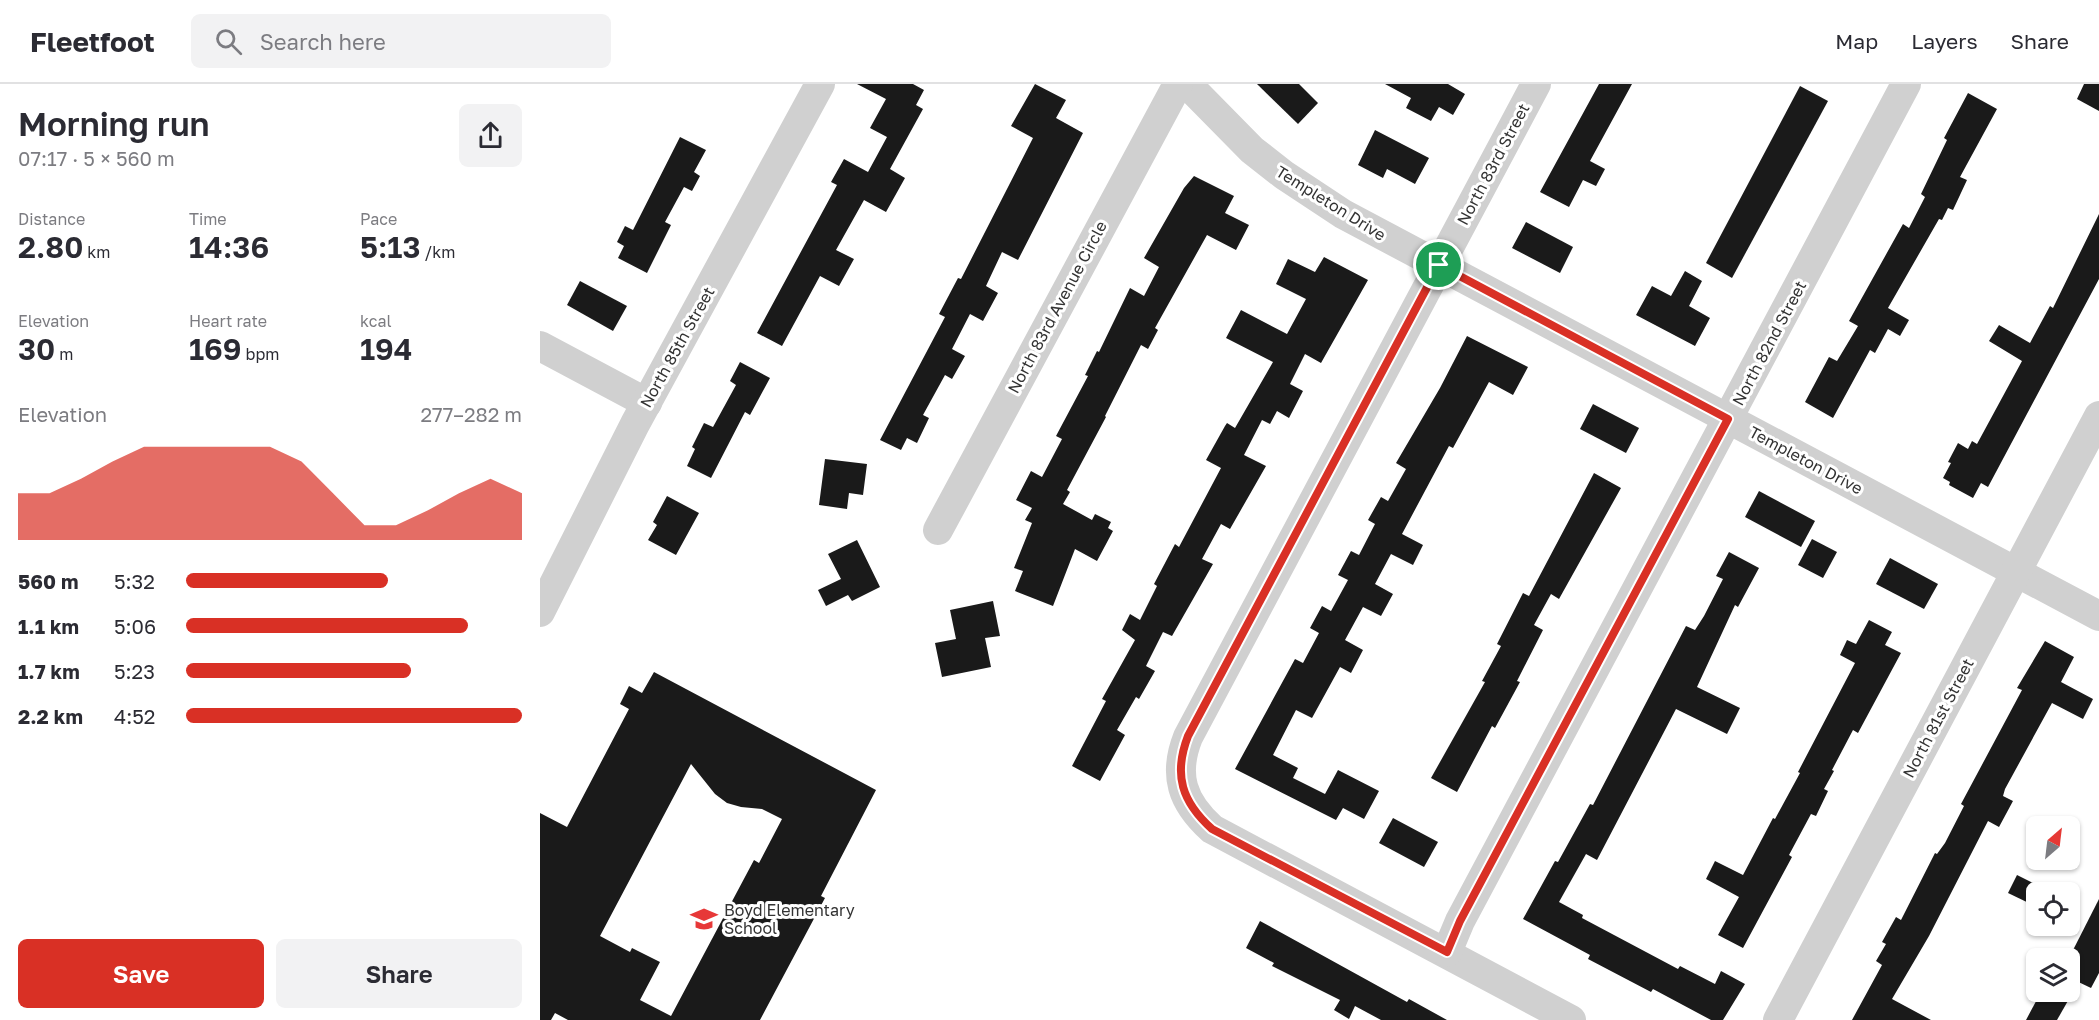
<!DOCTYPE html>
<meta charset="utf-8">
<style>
:root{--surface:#fff;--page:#f2f2f3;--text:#2b2b33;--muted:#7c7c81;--line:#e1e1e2;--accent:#d93025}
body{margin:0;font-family:"Golos Text",sans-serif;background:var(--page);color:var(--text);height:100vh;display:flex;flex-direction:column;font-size:22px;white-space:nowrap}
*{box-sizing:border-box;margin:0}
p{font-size:20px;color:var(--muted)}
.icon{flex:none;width:33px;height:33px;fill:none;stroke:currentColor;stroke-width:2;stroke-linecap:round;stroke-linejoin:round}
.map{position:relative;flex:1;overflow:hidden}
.details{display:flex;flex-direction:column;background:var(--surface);width:540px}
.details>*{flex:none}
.needle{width:39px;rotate:28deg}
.buttons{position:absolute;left:1486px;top:732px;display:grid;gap:12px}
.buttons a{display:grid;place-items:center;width:54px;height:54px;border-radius:9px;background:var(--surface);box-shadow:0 2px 4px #0004;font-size:30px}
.pin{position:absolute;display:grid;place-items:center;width:51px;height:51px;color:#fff;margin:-26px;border:3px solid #fff;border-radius:50%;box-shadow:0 2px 6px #0007}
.round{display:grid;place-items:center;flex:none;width:63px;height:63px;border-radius:9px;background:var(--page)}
.head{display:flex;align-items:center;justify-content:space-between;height:102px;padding:0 18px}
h1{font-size:33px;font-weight:600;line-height:45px}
.figures{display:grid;grid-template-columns:repeat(3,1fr);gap:9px;height:102px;padding:6px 18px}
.figures div{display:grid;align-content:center}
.figures b{font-size:30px;font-weight:600}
.figures small{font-size:16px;font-weight:400}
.figures p{font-size:16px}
.chart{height:168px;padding:12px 18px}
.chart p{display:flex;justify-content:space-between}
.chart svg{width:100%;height:108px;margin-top:6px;fill:var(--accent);opacity:.7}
.cta{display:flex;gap:12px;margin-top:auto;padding:12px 18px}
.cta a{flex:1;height:69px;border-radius:9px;background:var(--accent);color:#fff;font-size:24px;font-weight:600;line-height:69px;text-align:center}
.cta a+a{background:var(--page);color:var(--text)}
ul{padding:0 18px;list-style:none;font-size:20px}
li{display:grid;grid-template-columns:96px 72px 1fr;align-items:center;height:45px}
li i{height:15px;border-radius:8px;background:var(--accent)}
header{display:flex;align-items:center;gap:36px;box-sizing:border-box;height:84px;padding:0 30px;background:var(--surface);border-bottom:2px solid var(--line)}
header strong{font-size:28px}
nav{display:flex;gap:33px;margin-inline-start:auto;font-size:21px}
.search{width:420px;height:54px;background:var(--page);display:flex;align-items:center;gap:15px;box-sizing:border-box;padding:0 21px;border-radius:9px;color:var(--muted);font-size:22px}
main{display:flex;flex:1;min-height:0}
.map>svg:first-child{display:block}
</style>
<header>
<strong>Fleetfoot</strong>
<div class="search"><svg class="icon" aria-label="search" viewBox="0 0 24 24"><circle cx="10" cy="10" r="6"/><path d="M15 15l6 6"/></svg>Search here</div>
<nav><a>Map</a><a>Layers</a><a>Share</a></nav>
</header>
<main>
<section class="details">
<div class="head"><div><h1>Morning run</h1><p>07:17 · 5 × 560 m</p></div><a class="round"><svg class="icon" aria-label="share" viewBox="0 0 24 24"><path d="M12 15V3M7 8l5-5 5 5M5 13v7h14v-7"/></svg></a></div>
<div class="figures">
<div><p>Distance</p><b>2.80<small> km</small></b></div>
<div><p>Time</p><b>14:36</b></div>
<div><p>Pace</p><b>5:13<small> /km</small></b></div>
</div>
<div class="figures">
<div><p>Elevation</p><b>30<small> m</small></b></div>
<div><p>Heart rate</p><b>169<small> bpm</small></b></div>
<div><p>kcal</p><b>194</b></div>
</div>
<div class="chart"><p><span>Elevation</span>277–282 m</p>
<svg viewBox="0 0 160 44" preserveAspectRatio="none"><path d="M0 44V25L10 25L20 19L30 12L40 6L50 6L60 6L70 6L80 6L90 12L100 25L110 38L120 38L130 32L140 25L150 19L160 25V44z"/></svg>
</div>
<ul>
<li><b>560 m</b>5:32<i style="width:60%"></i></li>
<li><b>1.1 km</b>5:06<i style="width:84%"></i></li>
<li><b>1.7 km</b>5:23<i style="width:67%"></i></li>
<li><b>2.2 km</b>4:52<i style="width:100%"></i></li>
</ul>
<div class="cta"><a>Save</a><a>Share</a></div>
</section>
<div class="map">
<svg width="1559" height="936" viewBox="0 0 1559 936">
<rect width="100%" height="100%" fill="#fff"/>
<g fill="#1a1a1a" fill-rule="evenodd">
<path d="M 317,0 L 373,0 L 384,6 L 376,21 L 383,25 L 350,85 L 365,94 L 346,128 L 324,116 L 296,166 L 314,175 L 299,202 L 280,192 L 242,262 L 217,249 L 297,101 L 291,98 L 304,75 L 328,88 L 347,53 L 330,44 L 346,15 Z"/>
<path d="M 495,0 L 526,16 L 516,34 L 543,49 L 478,176 L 462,168 L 446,202 L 458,209 L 443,237 L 430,230 L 412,265 L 425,272 L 412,295 L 405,291 L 383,331 L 389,334 L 377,359 L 367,354 L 361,366 L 340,356 L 405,233 L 399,230 L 418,194 L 421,195 L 493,54 L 471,42 Z"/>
<path d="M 717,0 L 759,0 L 778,19 L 758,40 Z"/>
<path d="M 845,0 L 908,0 L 925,10 L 913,31 L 899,23 L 891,37 L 866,24 L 871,14 Z"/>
<path d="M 1059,0 L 1092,0 L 1050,77 L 1065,85 L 1056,102 L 1043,96 L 1029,123 L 1000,108 Z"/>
<path d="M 1544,0 L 1559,0 L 1559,27 L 1537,15 Z"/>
<path d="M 1260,2 L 1288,17 L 1192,194 L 1166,179 Z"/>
<path d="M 1428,9 L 1457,25 L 1420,93 L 1427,96 L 1413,126 L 1408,124 L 1402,136 L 1399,135 L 1348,224 L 1369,236 L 1360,252 L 1348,245 L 1335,269 L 1330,266 L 1293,334 L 1265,318 L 1289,273 L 1297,277 L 1318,242 L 1309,237 L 1363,140 L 1369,144 L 1385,113 L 1381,110 L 1407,56 L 1404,54 Z"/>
<path d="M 835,46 L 889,74 L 875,100 L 847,85 L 843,94 L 818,81 Z"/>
<path d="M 140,53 L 166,66 L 154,88 L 160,92 L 152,107 L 144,103 L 125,138 L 131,141 L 107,189 L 78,174 L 84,162 L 77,158 L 85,142 L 93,146 Z"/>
<path d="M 654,92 L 694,112 L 685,129 L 709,141 L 696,166 L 667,151 L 615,244 L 618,246 L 608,265 L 601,261 L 565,332 L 566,333 L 527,406 L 530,408 L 523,420 L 552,436 L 555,430 L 571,438 L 568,444 L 573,447 L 557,477 L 535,465 L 513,522 L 475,507 L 483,487 L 474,484 L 492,439 L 485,436 L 492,424 L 476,416 L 491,387 L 502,393 L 522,355 L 516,352 L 548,292 L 545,291 L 557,267 L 559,268 L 590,204 L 604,212 L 619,183 L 604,174 L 644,104 Z"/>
<path d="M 1559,130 L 1559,195 L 1448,403 L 1441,399 L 1433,414 L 1409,401 L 1410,398 L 1403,394 L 1411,379 L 1408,378 L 1418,359 L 1428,365 L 1432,357 L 1437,360 L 1482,277 L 1449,257 L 1459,241 L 1490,259 L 1510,222 L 1513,224 Z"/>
<path d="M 986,138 L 1033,163 L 1020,189 L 972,164 Z"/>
<path d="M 784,173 L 828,196 L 781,279 L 765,270 L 750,300 L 763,307 L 749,334 L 737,327 L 730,340 L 722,336 L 704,371 L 726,382 L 690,445 L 681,440 L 662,475 L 673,480 L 632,552 L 623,548 L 606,582 L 615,587 L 599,615 L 596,613 L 577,646 L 585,651 L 560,697 L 532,682 L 566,617 L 562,615 L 595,556 L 582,546 L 590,530 L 600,536 L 617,502 L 614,500 L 635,460 L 639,463 L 681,384 L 666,376 L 685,342 L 687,339 L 695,344 L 733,278 L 686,254 L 701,226 L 747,250 L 766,215 L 736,200 L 748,175 L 775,188 Z"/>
<path d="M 1145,187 L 1162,197 L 1149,222 L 1170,234 L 1155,262 L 1096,231 L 1112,202 L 1131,212 Z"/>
<path d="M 40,197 L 87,222 L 73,247 L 27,221 Z"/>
<path d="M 927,252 L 988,283 L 973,311 L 949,298 L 913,364 L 909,362 L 862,450 L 883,461 L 873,481 L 851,470 L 835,500 L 853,510 L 841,532 L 823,523 L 805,556 L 823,566 L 811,589 L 800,583 L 772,634 L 756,626 L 733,671 L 758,684 L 753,694 L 785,710 L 798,686 L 839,707 L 824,735 L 803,724 L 796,736 L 695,685 L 755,575 L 763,579 L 779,549 L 770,544 L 782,522 L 791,527 L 808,496 L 798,491 L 811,467 L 819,471 L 835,440 L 828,436 L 841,413 L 848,417 L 866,385 L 856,379 L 900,304 Z"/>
<path d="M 200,278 L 230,294 L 210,331 L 205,328 L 171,394 L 147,382 L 155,365 L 152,363 L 164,339 L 173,343 L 196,301 L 190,297 Z"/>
<path d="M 1053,320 L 1099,344 L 1086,369 L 1040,345 Z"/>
<path d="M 285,375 L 327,380 L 323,411 L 309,409 L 307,425 L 279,421 Z"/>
<path d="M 1054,389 L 1081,404 L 1019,515 L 1011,510 L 994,541 L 1003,546 L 977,597 L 980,598 L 955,644 L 952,642 L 917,708 L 891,694 L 945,598 L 942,597 L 961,562 L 957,560 L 983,509 L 989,512 Z"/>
<path d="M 1219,407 L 1275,437 L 1261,463 L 1205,433 Z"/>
<path d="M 127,412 L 159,429 L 136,471 L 108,456 L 117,441 L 113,438 Z"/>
<path d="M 1272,455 L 1297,468 L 1283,494 L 1258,481 Z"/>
<path d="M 317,456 L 340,503 L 312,517 L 308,511 L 286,522 L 278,506 L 301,495 L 288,470 Z"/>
<path d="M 1189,468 L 1219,484 L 1198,523 L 1195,521 L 1157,603 L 1200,624 L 1187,650 L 1136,625 L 1057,776 L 1046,770 L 1019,818 L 1043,831 L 1042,834 L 1138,885 L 1140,882 L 1175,900 L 1181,887 L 1205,900 L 1183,936 L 1171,936 L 1113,905 L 1111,908 L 1048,875 L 1050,871 L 983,835 L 1015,777 L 1018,778 L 1050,720 L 1053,721 L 1146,542 L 1155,546 L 1164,532 L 1183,495 L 1176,492 Z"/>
<path d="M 1350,474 L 1398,500 L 1384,525 L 1336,500 Z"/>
<path d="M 453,517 L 460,552 L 445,554 L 451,583 L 402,593 L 395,559 L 416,555 L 410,526 Z"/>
<path d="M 1329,536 L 1352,548 L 1345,561 L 1361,569 L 1318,649 L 1313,646 L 1292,686 L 1294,687 L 1284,705 L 1288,707 L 1276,732 L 1271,730 L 1249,771 L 1252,773 L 1203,864 L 1178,851 L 1199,813 L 1166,795 L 1175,777 L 1203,791 L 1233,734 L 1235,735 L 1260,689 L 1258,688 L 1315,579 L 1300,571 L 1307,556 L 1316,560 Z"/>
<path d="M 1505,557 L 1534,573 L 1521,598 L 1553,615 L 1543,635 L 1512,619 L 1465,705 L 1463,712 L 1473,717 L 1459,743 L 1448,737 L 1389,852 L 1352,915 L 1391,936 L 1312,936 L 1342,881 L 1336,877 L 1346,860 L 1342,858 L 1356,833 L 1361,836 L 1395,769 L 1397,770 L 1405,759 L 1424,722 L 1421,720 L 1482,606 L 1477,604 Z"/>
<path d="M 114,588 L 336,706 L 281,812 L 285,814 L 220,936 L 28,936 L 15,929 L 11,936 L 0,936 L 0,729 L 27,743 L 89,625 L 80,620 L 89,602 L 102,609 ZM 151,680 L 175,710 L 187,719 L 201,723 L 222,725 L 242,735 L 219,779 L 214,776 L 131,932 L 100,916 L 120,878 L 92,864 L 90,868 L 60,852 Z"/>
<path d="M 853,734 L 898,758 L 884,783 L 839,759 Z"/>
<path d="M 1477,791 L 1497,801 L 1497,823 L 1468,809 Z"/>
<path d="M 1559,815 L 1559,889 L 1551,904 L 1530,894 L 1530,872 Z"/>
<path d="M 720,837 L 867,918 L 869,915 L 907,936 L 841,936 L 815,922 L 809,935 L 794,926 L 800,916 L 732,882 L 734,879 L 706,864 Z"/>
<path d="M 1501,908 L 1533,908 L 1517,936 L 1486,936 Z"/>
</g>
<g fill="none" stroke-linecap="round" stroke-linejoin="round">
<g stroke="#d0d0d0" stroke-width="30">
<path d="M 647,0 L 712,66 L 744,91 L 803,130 L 1559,532"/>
<path d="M 996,0 L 648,653 C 633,691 642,718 672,745 C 792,809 912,872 1031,936"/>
<path d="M 0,262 L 107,319"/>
<path d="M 398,446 L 638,0"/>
<path d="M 0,528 L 95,340 L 280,0"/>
<path d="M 907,868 L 920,837 L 1366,0"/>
<path d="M 1238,936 L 1559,332"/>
</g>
</g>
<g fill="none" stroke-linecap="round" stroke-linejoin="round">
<defs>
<path id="route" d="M 899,181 L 1188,335 L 920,837 L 907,868 L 672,745 C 642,718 633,691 648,652 Z"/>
</defs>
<use href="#route" stroke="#fff" stroke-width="12"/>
<use href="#route" stroke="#d93025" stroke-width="8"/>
</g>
<defs>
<symbol id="school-bare" viewBox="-9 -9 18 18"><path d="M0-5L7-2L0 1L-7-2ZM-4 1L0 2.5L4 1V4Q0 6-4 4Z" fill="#e73838" stroke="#fff" stroke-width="2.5" paint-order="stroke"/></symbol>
</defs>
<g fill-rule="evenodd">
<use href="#school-bare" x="145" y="816" width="38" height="38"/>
</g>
<g text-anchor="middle" stroke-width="6" stroke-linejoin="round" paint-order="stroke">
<g font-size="16" fill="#333" stroke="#fff">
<text transform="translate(953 80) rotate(-62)" y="6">North 83rd Street</text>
<text transform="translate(791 119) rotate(32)" y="6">Templeton Drive</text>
<text transform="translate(517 223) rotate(-62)" y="6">North 83rd Avenue Circle</text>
<text transform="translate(1229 259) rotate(-62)" y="6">North 82nd Street</text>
<text transform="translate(137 263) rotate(-61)" y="6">North 85th Street</text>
<text transform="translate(1266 376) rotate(28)" y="6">Templeton Drive</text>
<text transform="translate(1398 634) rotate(-62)" y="6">North 81st Street</text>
</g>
<g font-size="16" fill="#333" stroke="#fff" text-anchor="start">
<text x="184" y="832">Boyd Elementary<tspan x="184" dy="18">School</tspan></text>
</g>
</g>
</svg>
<div class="buttons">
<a><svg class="needle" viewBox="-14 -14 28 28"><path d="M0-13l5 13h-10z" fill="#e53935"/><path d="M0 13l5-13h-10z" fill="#7c7c81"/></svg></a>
<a><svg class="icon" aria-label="locate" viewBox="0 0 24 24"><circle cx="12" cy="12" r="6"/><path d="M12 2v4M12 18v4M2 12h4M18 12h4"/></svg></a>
<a><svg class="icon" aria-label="layers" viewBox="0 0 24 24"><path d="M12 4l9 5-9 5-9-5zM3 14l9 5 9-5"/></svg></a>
</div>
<div class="pin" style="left:899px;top:181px;background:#1e9e55"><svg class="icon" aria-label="arrive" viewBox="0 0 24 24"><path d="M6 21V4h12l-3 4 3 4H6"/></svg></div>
</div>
</main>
